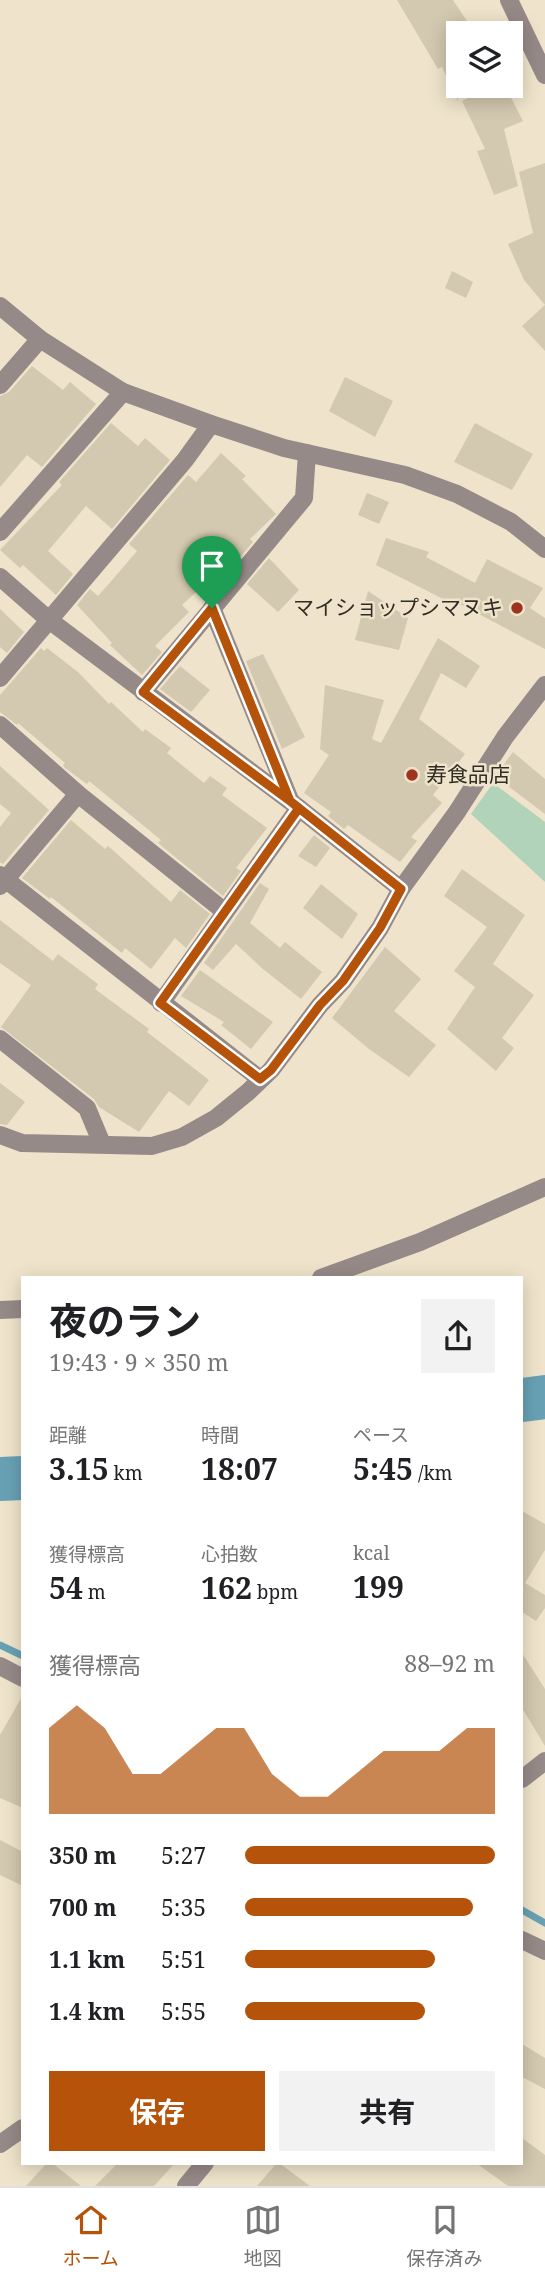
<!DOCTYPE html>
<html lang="ja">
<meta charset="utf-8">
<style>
:root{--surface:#fff;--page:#f2f2f2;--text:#202124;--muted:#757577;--line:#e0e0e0;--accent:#b45309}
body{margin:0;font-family:"Noto Serif","Noto Sans JP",serif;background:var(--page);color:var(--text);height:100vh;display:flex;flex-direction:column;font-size:26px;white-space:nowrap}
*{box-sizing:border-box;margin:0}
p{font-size:23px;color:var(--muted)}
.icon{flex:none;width:38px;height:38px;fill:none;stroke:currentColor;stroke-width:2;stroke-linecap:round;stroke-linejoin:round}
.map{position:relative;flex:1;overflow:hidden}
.sheet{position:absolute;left:21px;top:1276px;width:502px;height:889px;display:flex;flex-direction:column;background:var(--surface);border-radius:0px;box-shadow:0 4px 18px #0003}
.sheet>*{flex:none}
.tools{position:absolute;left:446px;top:21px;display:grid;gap:14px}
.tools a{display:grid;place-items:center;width:77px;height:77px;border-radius:0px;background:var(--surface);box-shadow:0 4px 18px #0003;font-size:35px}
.pin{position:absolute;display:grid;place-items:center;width:60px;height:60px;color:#fff;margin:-72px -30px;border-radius:50% 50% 50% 0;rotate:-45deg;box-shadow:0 0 7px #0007}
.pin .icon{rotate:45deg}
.round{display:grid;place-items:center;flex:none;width:74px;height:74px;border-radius:0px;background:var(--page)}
.overview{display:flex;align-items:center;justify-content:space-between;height:119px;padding:0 28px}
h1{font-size:38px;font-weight:700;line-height:52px}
.stats{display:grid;grid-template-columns:repeat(3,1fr);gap:10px;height:119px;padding:7px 28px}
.stats div{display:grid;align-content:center}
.stats b{font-size:30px;font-weight:700}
.stats small{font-size:19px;font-weight:400}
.stats p{font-size:19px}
.chart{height:196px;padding:14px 28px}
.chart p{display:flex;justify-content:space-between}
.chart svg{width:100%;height:126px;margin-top:7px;fill:var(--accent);opacity:.7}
.cta{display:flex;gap:14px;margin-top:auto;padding:14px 28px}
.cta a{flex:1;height:80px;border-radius:0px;background:var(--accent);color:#fff;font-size:28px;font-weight:700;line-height:80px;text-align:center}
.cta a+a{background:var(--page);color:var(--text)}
ul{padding:0 28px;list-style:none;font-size:23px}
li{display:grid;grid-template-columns:112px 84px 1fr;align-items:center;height:52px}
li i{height:18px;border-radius:9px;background:var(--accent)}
.dock{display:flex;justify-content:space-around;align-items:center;height:98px;border-top:2px solid var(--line);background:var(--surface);font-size:19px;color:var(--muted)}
.dock a{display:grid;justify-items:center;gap:4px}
.dock .selected{color:var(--accent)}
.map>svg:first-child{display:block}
</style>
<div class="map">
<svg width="545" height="2186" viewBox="0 0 545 2186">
<rect width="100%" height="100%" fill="#efe4cb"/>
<path fill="#b0d3ba" d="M 493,783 L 545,822 L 545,882 L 471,814 Z"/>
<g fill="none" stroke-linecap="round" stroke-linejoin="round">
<g stroke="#68a1b5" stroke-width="7">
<path d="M 0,1645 L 23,1656"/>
<path d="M 522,1910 L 545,1923"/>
</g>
<g stroke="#68a1b5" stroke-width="44">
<path d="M 522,1400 L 545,1397"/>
<path d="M 0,1479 L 23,1478"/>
</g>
</g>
<g fill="#d3c8b0">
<path d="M 397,0 L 453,0 L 475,33 L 458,33 L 458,101 L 442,67 L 438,69 Z"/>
<path d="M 493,86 L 505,86 L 523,121 L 504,129 L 518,186 L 494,195 L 477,151 L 485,149 L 462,101 Z"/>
<path d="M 545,163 L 545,351 L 522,326 L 545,305 L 524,280 L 508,244 L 533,233 L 519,172 Z"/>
<path d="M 452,271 L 473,282 L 466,298 L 445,288 Z"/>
<path d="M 32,366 L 63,390 L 70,382 L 96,404 L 42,467 L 27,455 L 0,487 L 0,396 L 9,392 Z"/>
<path d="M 345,377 L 393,401 L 375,437 L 329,411 Z"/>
<path d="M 111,423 L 138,446 L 145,438 L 170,460 L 112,529 L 86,506 L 48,551 L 73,574 L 56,595 L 23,565 L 20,568 L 0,550 L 62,485 L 59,482 Z"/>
<path d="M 475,423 L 533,454 L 512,490 L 454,462 Z"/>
<path d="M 221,453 L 246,476 L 242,479 L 276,514 L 250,539 L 253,542 L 230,569 L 225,565 L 182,605 L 189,612 L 155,646 L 162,652 L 142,675 L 110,645 L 112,643 L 77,605 L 90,589 L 98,596 L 113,579 L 137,551 L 129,544 L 188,475 L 196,482 Z"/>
<path d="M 367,493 L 389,502 L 379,524 L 358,515 Z"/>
<path d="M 386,538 L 429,552 L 426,557 L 475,583 L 487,559 L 543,588 L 530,608 L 545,618 L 545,649 L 456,602 L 455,605 L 376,565 Z"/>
<path d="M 269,558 L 299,590 L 278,612 L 247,584 Z"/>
<path d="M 368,591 L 408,618 L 399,650 L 355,640 Z"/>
<path d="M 0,609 L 24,632 L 7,653 L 0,647 Z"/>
<path d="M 438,638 L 480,666 L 466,688 L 441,673 L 419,719 L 465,754 L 433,795 L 442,803 L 411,837 L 417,841 L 400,862 L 348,825 L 344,829 L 328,816 L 331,812 L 304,793 L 329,755 L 320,749 L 325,685 L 384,700 L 372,739 L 381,743 Z"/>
<path d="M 41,648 L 44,651 L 47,648 L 78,672 L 109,704 L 111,702 L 143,732 L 145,729 L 171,748 L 167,753 L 204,783 L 210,776 L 227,788 L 222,795 L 267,828 L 236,868 L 241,871 L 223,896 L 158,843 L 161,840 L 89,781 L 87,784 L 65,768 L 63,765 L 65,763 L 18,723 L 17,725 L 0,712 L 0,695 Z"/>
<path d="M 263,654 L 305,737 L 282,749 L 246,661 Z"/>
<path d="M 180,666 L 210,690 L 191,712 L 160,689 Z"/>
<path d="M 513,752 L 545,779 L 545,814 L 495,776 Z"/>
<path d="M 0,766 L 49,810 L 3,864 L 0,862 L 0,827 L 11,813 L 0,804 Z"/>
<path d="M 71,820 L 105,849 L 108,846 L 171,902 L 180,890 L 210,914 L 186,948 L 175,938 L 151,969 L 125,948 L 122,953 L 51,897 L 50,899 L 22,878 Z"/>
<path d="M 314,835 L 330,848 L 316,867 L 298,856 Z"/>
<path d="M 462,869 L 525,915 L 493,964 L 534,995 L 502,1038 L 514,1048 L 496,1071 L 447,1029 L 475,987 L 454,971 L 487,927 L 444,896 Z"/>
<path d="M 260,883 L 269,889 L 250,923 L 280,948 L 285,942 L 322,972 L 301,999 L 263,969 L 236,944 L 213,970 L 204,963 Z"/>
<path d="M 321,884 L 358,914 L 342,939 L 303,908 Z"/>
<path d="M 0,920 L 53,961 L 58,954 L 98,984 L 95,989 L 149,1029 L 147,1032 L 209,1080 L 189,1106 L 169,1091 L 139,1132 L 99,1107 L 94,1099 L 1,1027 L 31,985 L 0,963 Z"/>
<path d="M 385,947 L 421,979 L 394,1011 L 436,1045 L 409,1077 L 369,1049 L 332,1018 Z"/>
<path d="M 200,970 L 273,1022 L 251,1049 L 221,1025 L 224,1022 L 181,996 Z"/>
<path d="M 0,1083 L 25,1102 L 7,1125 L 0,1124 Z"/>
<path d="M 522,1511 L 545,1524 L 545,1550 L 525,1583 L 545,1595 L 545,1608 L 536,1621 L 522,1612 Z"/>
<path d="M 522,1653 L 545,1689 L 545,1746 L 522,1708 Z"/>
<path d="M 23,1695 L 23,1808 L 0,1798 L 0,1735 Z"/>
<path d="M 0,1840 L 23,1852 L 23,1886 L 0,1875 Z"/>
<path d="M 522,2044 L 545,2058 L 545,2089 L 522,2077 Z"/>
<path d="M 522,2138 L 545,2155 L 545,2186 L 508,2186 L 476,2163 L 522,2163 Z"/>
<path d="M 47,2163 L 52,2163 L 81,2186 L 26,2186 Z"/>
<path d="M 118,2163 L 175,2163 L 154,2186 L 95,2186 Z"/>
<path d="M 277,2163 L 279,2163 L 310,2186 L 257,2186 Z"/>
</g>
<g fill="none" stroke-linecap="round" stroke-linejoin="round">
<g stroke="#968a88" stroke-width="18">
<path d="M 509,0 L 545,75"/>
<path d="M 0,306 L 40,339 L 123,392 L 211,424 L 284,448 L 405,475 L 457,494 L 511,522 L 545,549"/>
<path d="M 0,385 L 40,339"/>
<path d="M 0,532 L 123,392"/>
<path d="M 0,577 L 49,620 L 290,801 L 401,889"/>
<path d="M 212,608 L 290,800"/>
<path d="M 0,678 L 185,460 L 211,424"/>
<path d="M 143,692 L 304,498 L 307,453"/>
<path d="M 0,725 L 78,794 L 224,911"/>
<path d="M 0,875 L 260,1079"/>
<path d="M 0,886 L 78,794"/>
<path d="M 161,1003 L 299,808"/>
<path d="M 0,1039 L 87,1108 L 102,1144"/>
<path d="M 0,1135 L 22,1143 L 152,1146 L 182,1137 L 216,1118 L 248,1092 L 271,1070 L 320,1005 L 343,981 L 380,928 L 401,889 L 457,812 L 505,737 L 545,685"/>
<path d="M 321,1278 L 420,1242 L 545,1187"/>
<path d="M 0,1310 L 23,1309"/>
<path d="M 0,1666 L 23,1678"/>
<path d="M 522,1779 L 545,1761"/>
<path d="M 522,1940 L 545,1951"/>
<path d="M 0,2144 L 23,2128"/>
<path d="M 186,2186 L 205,2163"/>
</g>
</g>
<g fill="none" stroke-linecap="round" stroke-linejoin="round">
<defs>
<path id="route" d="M 212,608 L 290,801 L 299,808 L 160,1003 L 260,1079 L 271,1070 L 320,1005 L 343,981 L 380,928 L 401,889 L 290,801 L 143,692 L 212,608"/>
</defs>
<use href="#route" stroke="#fff" stroke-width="14"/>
<use href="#route" stroke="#b45309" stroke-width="9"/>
</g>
<g fill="#9e3420" stroke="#efe4cb" stroke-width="2.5">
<circle cx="517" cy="608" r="7"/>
<circle cx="412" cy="775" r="7"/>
</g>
<g text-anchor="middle" stroke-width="5" stroke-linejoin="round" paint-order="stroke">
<g font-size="21" fill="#312d24" stroke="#efe4cb" text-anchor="end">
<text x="503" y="615">マイショップシマヌキ</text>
<text x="426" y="782" text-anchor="start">寿食品店</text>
</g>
</g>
</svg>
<div class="tools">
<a><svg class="icon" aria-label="layers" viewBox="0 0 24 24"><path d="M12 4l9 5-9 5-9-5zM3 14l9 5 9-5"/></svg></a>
</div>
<div class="pin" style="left:212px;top:608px;background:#1e9e55"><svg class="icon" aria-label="arrive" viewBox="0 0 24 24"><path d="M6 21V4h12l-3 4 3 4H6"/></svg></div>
<section class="sheet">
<div class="overview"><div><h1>夜のラン</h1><p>19:43 · 9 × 350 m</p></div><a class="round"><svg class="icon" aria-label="share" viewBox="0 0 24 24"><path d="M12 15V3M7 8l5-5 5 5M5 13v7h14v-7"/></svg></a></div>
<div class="stats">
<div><p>距離</p><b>3.15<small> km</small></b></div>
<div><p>時間</p><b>18:07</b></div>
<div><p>ペース</p><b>5:45<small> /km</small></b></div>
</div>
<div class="stats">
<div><p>獲得標高</p><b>54<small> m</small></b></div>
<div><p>心拍数</p><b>162<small> bpm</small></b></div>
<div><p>kcal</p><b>199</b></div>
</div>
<div class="chart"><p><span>獲得標高</span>88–92 m</p>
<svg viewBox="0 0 160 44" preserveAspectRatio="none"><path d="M0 44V14L10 6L20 14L30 30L40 30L50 22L60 14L70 14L80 30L90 38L100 38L110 30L120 22L130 22L140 22L150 14L160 14V44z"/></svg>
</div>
<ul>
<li><b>350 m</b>5:27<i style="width:100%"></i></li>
<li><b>700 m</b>5:35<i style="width:91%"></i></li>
<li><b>1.1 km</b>5:51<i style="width:76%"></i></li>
<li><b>1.4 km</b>5:55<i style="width:72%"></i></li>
</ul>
<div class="cta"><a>保存</a><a>共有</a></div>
</section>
</div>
<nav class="dock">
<a class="selected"><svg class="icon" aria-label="home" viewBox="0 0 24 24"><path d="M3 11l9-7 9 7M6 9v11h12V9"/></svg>ホーム</a>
<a><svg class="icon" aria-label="map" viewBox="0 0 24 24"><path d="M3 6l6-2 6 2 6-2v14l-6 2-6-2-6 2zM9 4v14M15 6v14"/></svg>地図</a>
<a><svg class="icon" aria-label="saved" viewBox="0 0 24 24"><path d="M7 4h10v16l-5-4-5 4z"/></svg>保存済み</a>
</nav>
